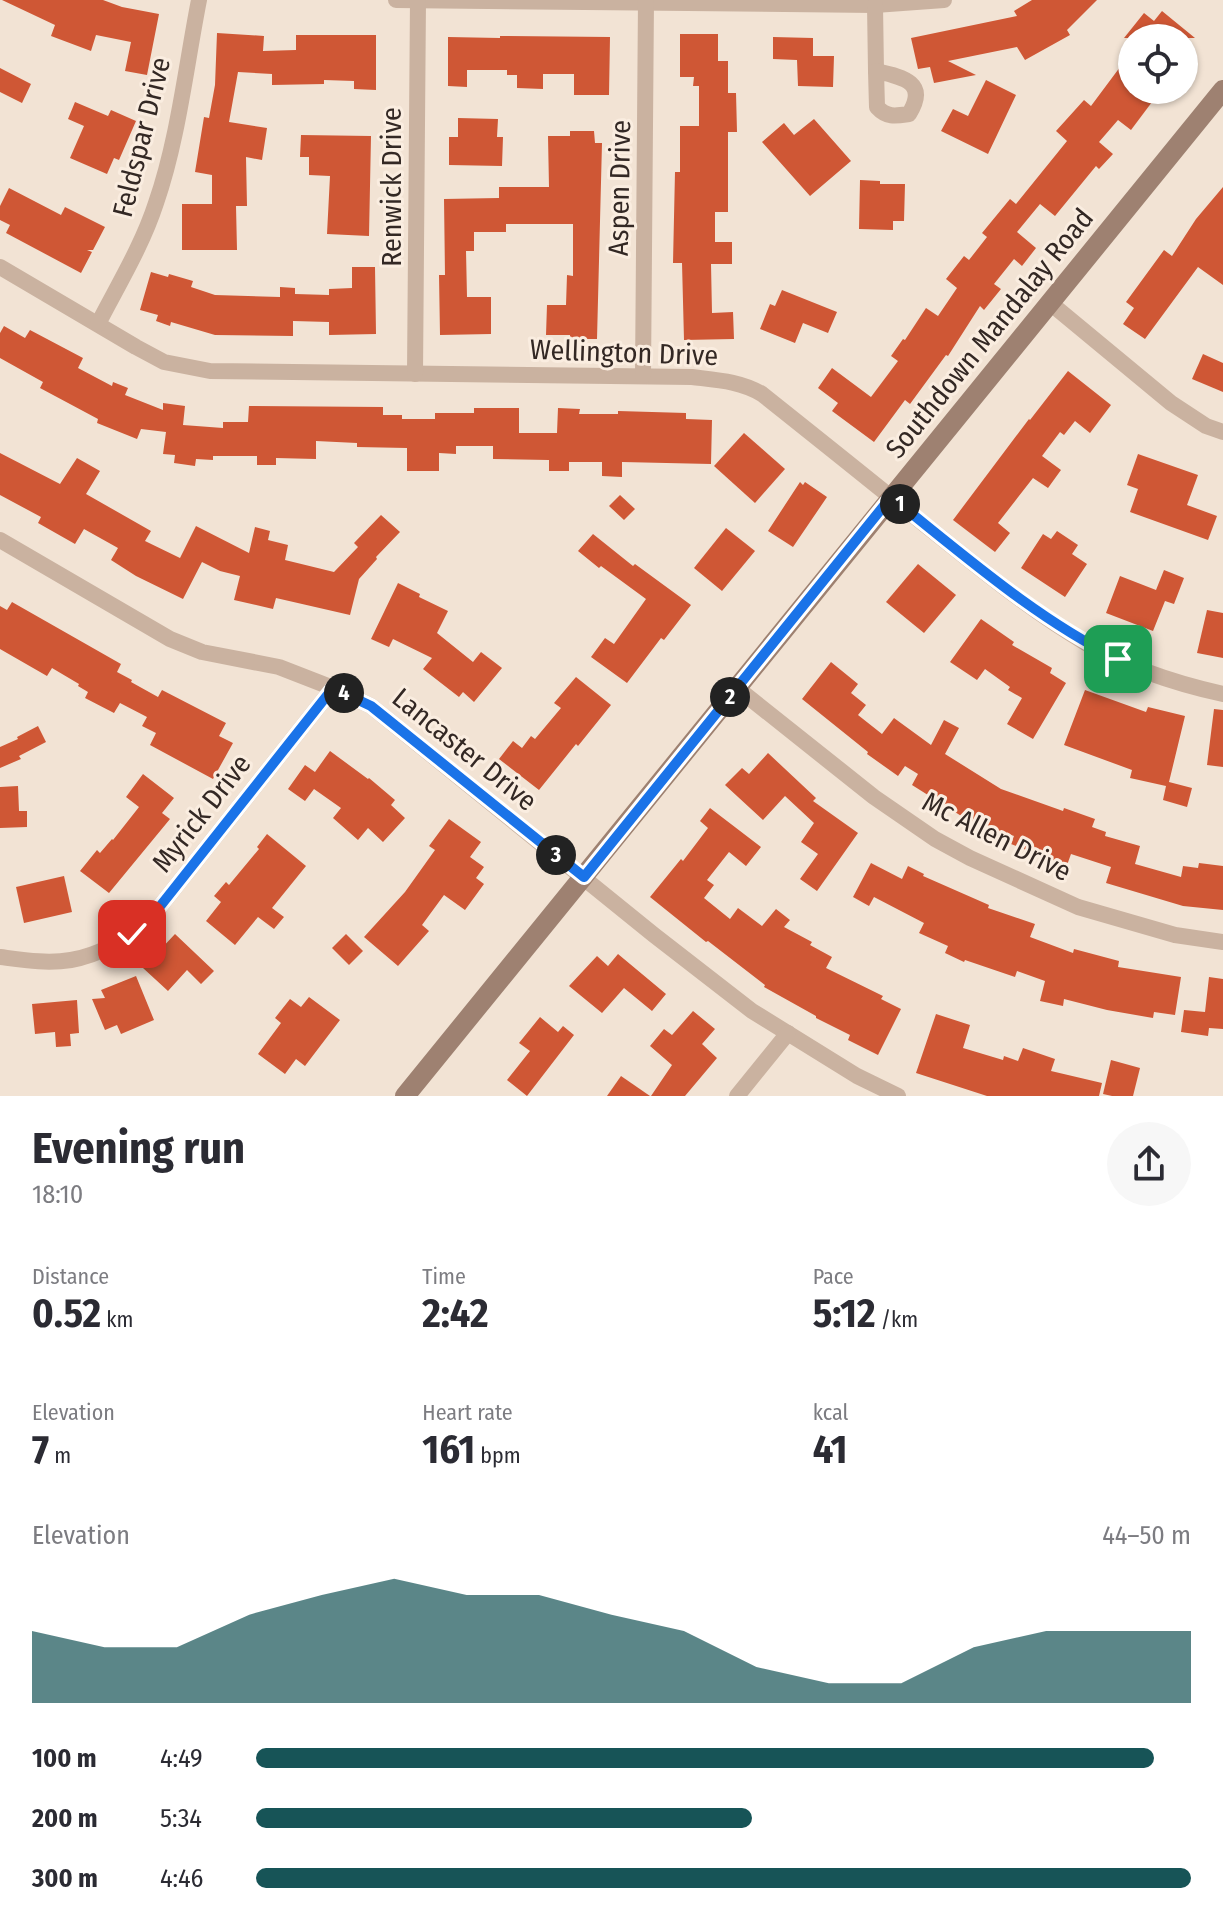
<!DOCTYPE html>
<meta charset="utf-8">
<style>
:root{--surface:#fff;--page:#f7f7f7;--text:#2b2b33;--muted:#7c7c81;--accent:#175457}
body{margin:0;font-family:"Fira Sans Condensed",sans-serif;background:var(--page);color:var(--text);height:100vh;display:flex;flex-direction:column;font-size:30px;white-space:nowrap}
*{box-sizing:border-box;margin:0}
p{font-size:26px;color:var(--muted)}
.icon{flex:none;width:44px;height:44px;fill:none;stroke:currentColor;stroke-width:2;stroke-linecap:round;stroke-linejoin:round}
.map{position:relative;height:1096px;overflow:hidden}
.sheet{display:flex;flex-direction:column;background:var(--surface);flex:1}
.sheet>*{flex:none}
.buttons{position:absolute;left:1118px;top:24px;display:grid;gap:16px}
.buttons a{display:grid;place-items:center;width:80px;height:80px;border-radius:50%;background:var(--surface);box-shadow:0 2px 6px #0004;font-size:40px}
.pin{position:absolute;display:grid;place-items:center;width:68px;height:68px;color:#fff;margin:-34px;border-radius:16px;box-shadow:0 4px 12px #0006}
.km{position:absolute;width:40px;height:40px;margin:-20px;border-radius:50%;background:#222;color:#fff;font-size:22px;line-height:40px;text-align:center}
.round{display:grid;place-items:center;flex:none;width:84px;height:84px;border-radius:42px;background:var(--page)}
.head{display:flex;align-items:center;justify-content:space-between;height:136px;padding:0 32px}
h1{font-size:44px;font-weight:700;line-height:60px}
.metrics{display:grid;grid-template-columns:repeat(3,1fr);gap:12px;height:136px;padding:8px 32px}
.metrics div{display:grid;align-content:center}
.metrics b{font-size:40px;font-weight:700}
.metrics small{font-size:22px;font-weight:400}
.metrics p{font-size:22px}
.chart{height:224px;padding:16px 32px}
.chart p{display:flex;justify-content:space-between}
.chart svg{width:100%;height:144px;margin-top:8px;fill:var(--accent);opacity:.7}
ul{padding:0 32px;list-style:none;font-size:26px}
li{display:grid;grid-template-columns:128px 96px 1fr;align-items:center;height:60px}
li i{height:20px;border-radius:10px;background:var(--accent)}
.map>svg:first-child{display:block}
</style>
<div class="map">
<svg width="1223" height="1096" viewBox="0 0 1223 1096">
<rect width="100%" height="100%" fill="#f2e3d4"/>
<g fill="#cf5735">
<path d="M 2,0 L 103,0 L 122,7 L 159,14 L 147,75 L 125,71 L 131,42 L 96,35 L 91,51 L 51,36 L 55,25 Z"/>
<path d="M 1032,0 L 1097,0 L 1067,30 L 1070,35 L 1025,60 L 1017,47 L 948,61 L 976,75 L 934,83 L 930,67 L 918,69 L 911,38 L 1017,16 L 1014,11 Z"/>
<path d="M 1162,11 L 1195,38 L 1124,38 L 1144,13 L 1154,21 Z"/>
<path d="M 217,33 L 264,36 L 263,51 L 296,50 L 296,35 L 376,35 L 376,90 L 354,89 L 354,81 L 324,80 L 324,84 L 272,85 L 272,74 L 238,72 L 229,122 L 267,128 L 262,160 L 246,157 L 247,206 L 236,206 L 237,250 L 182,250 L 182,204 L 212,204 L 212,175 L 195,172 L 204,117 L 209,118 L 215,85 Z"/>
<path d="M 680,34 L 718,34 L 718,61 L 728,61 L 728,93 L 736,93 L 737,132 L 728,132 L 728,212 L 715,212 L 715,242 L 732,242 L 732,264 L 711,264 L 712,313 L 733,312 L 734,339 L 684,340 L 682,263 L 673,263 L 675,172 L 680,172 L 680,126 L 699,126 L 699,86 L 693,86 L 694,77 L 680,77 Z"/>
<path d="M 500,36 L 610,37 L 609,95 L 574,95 L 574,74 L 543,74 L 543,89 L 517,88 L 517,75 L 507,75 L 507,70 L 467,70 L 467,87 L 448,86 L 448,37 L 500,38 Z"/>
<path d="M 773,37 L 813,38 L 813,56 L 834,56 L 833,87 L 798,86 L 797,60 L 773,59 Z"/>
<path d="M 1132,51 L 1132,90 L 1161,90 L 1131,130 L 1118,120 L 1099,142 L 1113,154 L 1099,169 L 1096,166 L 1055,216 L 1040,204 L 1017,232 L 1036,248 L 1022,266 L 1014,259 L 994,284 L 1001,289 L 984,310 L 980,306 L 948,356 L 946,355 L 910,404 L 905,400 L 874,442 L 832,411 L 838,403 L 818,388 L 832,368 L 871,397 L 898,361 L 891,356 L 903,339 L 905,340 L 926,308 L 938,316 L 957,288 L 946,279 L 964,256 L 969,260 L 987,237 L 982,233 L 1010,199 L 1016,204 L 1067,141 L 1056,131 L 1084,100 L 1091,106 Z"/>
<path d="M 0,68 L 31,84 L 22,103 L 0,92 Z"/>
<path d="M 986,80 L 1016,95 L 988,154 L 941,131 L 953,109 L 968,116 Z"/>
<path d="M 75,102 L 108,116 L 111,110 L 136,121 L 119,160 L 114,158 L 107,174 L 70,158 L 84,126 L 68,119 Z"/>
<path d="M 458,118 L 498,119 L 497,137 L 503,137 L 502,166 L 449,165 L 449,137 L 458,137 Z"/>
<path d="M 814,119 L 851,161 L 810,196 L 762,142 L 784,123 L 794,135 Z"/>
<path d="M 570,131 L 594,131 L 595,143 L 602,143 L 597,339 L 570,339 L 570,335 L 546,335 L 547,305 L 566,305 L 567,275 L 573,276 L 573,224 L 506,224 L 506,232 L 474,232 L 474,251 L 466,251 L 467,297 L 491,297 L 491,334 L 440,335 L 439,275 L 445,275 L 444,199 L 499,198 L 499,187 L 549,187 L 548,136 L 570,136 Z"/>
<path d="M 301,135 L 371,136 L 369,236 L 327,234 L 330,176 L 309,175 L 309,157 L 300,157 Z"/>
<path d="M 860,180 L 880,181 L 880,184 L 905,184 L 904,221 L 893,221 L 893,230 L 859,229 Z"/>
<path d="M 1223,187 L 1223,285 L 1198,267 L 1145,339 L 1123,324 L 1134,308 L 1126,302 L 1164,250 L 1172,256 L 1196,219 Z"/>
<path d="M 9,188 L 61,215 L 65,207 L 105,227 L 93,250 L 87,250 L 92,252 L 81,273 L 6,233 L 10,225 L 0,220 L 0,206 Z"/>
<path d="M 352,267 L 375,267 L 376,334 L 329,335 L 329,322 L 293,321 L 293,336 L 215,335 L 171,322 L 170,326 L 156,321 L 158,315 L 140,310 L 151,272 L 168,277 L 169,274 L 193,281 L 191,287 L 215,295 L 280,297 L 280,287 L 295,288 L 295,294 L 329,295 L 329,289 L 352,288 Z"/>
<path d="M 782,290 L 837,312 L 828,333 L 803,323 L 795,343 L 760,329 L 770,304 L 775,306 Z"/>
<path d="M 4,326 L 25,338 L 30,330 L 83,358 L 78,368 L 112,386 L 113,382 L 128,388 L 125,395 L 163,410 L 163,403 L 185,406 L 183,425 L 223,428 L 223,422 L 248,422 L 249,406 L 383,407 L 383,415 L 402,415 L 402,419 L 435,419 L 435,413 L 474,413 L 474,408 L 519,408 L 519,433 L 557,433 L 558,408 L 580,409 L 579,414 L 618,414 L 618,411 L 686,413 L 686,419 L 712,420 L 711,464 L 622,462 L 622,477 L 602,476 L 602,462 L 569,462 L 569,471 L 549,471 L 549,460 L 493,459 L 493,446 L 456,446 L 456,454 L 439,453 L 439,471 L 407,471 L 407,448 L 357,447 L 357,443 L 316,441 L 316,459 L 276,458 L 276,465 L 257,465 L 257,456 L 213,456 L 213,460 L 196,459 L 195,466 L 174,463 L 175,455 L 163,454 L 166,432 L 141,429 L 137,439 L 97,423 L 98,419 L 40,388 L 43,382 L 0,358 L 0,333 Z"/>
<path d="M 1203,354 L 1223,363 L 1223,392 L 1192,379 Z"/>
<path d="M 1068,371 L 1111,405 L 1090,433 L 1075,421 L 1064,435 L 1060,432 L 1042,456 L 1061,470 L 1048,488 L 1033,478 L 998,523 L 1010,533 L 995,552 L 953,520 L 1029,419 L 1030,420 Z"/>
<path d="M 744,433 L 785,469 L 755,503 L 714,466 Z"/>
<path d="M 0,453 L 60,484 L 77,458 L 100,471 L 86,494 L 151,531 L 145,541 L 180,558 L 196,526 L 249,553 L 255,527 L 270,531 L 268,540 L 288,545 L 285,560 L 334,572 L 358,547 L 354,543 L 381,515 L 400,532 L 376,557 L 377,559 L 359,579 L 350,615 L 276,598 L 273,609 L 234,600 L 240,576 L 220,571 L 202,562 L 183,599 L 136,576 L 111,560 L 118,548 L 84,529 L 75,544 L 38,523 L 41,517 L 0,495 Z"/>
<path d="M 1138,454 L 1198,475 L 1187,505 L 1217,516 L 1208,540 L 1130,512 L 1138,489 L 1127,485 Z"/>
<path d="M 800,482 L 803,485 L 805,482 L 827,497 L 793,547 L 768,531 Z"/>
<path d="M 620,495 L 635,509 L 624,520 L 609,506 Z"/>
<path d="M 726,528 L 755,551 L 722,591 L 694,568 Z"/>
<path d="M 1057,531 L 1078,545 L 1072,554 L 1087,564 L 1065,597 L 1021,568 L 1043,534 L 1051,539 Z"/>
<path d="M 593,534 L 633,566 L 635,564 L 691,605 L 664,640 L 661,638 L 627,683 L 591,657 L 605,638 L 614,644 L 646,599 L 601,566 L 599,568 L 578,551 Z"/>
<path d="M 918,564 L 956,595 L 924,633 L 886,602 Z"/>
<path d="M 1164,570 L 1184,578 L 1174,604 L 1165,601 L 1153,631 L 1106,613 L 1120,576 L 1156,590 Z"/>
<path d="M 398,583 L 420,594 L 419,597 L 448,611 L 437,633 L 473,662 L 481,652 L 502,668 L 474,702 L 463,692 L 459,697 L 423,669 L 432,658 L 393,639 L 389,647 L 371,639 Z"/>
<path d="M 12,602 L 121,664 L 117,672 L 132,680 L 131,682 L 158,697 L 162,690 L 226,723 L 219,736 L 233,743 L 213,779 L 150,745 L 156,733 L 142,726 L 147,717 L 120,703 L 114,713 L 85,698 L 88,692 L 78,686 L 79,684 L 52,668 L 47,676 L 0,649 L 0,606 L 7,610 Z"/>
<path d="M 1207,610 L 1223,613 L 1223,658 L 1197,653 Z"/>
<path d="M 981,619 L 1014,642 L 1012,645 L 1052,668 L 1050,673 L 1066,683 L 1033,739 L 1007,724 L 1022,698 L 1008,690 L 1010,687 L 985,669 L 977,680 L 950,662 Z"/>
<path d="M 831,662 L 858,684 L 851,693 L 866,705 L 858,715 L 882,734 L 894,718 L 931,745 L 944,720 L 959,728 L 945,754 L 1001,789 L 1063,811 L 1064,808 L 1095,819 L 1092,827 L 1106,832 L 1105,836 L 1140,846 L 1135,864 L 1181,877 L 1183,866 L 1198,868 L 1199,863 L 1223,866 L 1223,910 L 1183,906 L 1106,883 L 1111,867 L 1071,854 L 1066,868 L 1046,862 L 1047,858 L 1011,844 L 1014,836 L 976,822 L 974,824 L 912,785 L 918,774 L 905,766 L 898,776 L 867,754 L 868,752 L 802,699 Z"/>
<path d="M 576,677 L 611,705 L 578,746 L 576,744 L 539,790 L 499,759 L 513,741 L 522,748 L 531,736 L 535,739 L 561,708 L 554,703 Z"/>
<path d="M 1085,690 L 1146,712 L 1148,707 L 1185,716 L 1169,782 L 1192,788 L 1187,807 L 1163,800 L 1166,786 L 1130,778 L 1132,770 L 1064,745 Z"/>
<path d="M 1214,709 L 1223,710 L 1223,767 L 1207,765 Z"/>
<path d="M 38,726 L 46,742 L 19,756 L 21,759 L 0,768 L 0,747 L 18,739 L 17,737 Z"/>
<path d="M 330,751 L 368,779 L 369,778 L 395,800 L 391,805 L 405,818 L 383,842 L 368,828 L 358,840 L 333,818 L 341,808 L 314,789 L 305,801 L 288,789 L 305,765 L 315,772 Z"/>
<path d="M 768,753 L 816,798 L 813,801 L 858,833 L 817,891 L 800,879 L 818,854 L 801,842 L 814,823 L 785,796 L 763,820 L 725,785 L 742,768 L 749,774 Z"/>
<path d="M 143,774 L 174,798 L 162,813 L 170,819 L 109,893 L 80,871 L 97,850 L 100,853 L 112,839 L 113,840 L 139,807 L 126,797 Z"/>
<path d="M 18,786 L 19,811 L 27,811 L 27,827 L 0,828 L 0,787 Z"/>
<path d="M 710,808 L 761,847 L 746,866 L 729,852 L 707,880 L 714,885 L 704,898 L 730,919 L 738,908 L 762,926 L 776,909 L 790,920 L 784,927 L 812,942 L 810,945 L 832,957 L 826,968 L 883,996 L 881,999 L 901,1009 L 878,1055 L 848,1040 L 850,1035 L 816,1018 L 816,1016 L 764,987 L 765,985 L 708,941 L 706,942 L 650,897 L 681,859 L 683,861 L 708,828 L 700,821 Z"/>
<path d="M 449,819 L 481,842 L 470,857 L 484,867 L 476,878 L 484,884 L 465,910 L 444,895 L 422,925 L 429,931 L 398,966 L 364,937 L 405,892 L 435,850 L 429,846 Z"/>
<path d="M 267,834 L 306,866 L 272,908 L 284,917 L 274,929 L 258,917 L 235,945 L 206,921 L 221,902 L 214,896 L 226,882 L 229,885 L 259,849 L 257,847 Z"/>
<path d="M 871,863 L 902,879 L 908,866 L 924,874 L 923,876 L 989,905 L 988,908 L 1035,924 L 1030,937 L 1073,953 L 1074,949 L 1119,961 L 1118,967 L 1181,977 L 1175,1015 L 1154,1012 L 1153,1018 L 1107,1010 L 1064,999 L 1063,1006 L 1040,1001 L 1045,981 L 1017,971 L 1015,977 L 965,960 L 964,962 L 945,953 L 948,946 L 919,933 L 924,923 L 874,897 L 869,906 L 853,897 Z"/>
<path d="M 64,876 L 72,912 L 24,923 L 16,887 Z"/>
<path d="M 175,934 L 214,971 L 201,984 L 187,970 L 168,991 L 143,968 Z"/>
<path d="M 346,934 L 363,951 L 349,965 L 332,948 Z"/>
<path d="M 618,954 L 666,994 L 652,1011 L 624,988 L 602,1013 L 569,986 L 597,956 L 608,966 Z"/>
<path d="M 136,976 L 154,1020 L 121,1034 L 117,1025 L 105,1030 L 92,999 L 105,998 L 101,990 Z"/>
<path d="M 1209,977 L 1223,979 L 1223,1029 L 1209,1028 L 1208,1036 L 1181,1032 L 1184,1010 L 1205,1012 Z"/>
<path d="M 309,997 L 340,1020 L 305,1066 L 296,1059 L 285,1074 L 258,1054 L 281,1023 L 275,1018 L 290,999 L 301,1007 Z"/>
<path d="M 77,1000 L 79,1033 L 70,1034 L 71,1046 L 56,1047 L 55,1032 L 35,1034 L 32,1004 Z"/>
<path d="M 693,1011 L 715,1029 L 702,1044 L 717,1058 L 685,1096 L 651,1096 L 672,1065 L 650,1046 L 664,1029 L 672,1035 Z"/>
<path d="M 936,1014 L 970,1025 L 963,1048 L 1003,1060 L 1004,1056 L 1018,1061 L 1023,1048 L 1055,1059 L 1051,1071 L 1102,1083 L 1099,1096 L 987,1096 L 916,1073 Z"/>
<path d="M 540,1017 L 558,1032 L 563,1026 L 574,1035 L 527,1096 L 507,1080 L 530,1051 L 519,1043 Z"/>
<path d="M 1111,1060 L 1140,1068 L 1133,1096 L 1112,1096 L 1103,1094 Z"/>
<path d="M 621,1076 L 650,1096 L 607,1096 Z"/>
</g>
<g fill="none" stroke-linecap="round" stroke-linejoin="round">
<g stroke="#cab2a0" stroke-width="16">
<path d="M 396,0 L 875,5 L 944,0"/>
<path d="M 875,5 L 876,71"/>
<path d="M 876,71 C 902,77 929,82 909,114 C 896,116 887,118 877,107 Z"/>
<path d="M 0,267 L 136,347 L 164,362 L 210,371 L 692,377 C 717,380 740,381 762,394 C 816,437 870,480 924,524 C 976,565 1028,609 1086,643 C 1126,667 1178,684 1223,694"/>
<path d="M 1049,302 L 1171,403 L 1206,426 L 1223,432"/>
<path d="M 98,324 C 118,285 142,246 156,203 C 178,140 186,66 199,0"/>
<path d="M 415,374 L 418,0"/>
<path d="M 643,376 L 646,0"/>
<path d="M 0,540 L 170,639 L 202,652 L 279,667 L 333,688 L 371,706 L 654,935 L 752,1011 L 857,1076 L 898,1096"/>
<path d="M 737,688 L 874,797 L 935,839 L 970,858 L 1078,907 L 1175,935 L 1223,942"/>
<path d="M 0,957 C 23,960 47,964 71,960 C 100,955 128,938 150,919 L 333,688"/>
<path d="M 737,1096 L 788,1033"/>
</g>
<path stroke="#9e8171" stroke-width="20" d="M 405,1096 L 1223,90"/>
</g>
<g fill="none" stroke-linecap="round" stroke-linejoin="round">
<defs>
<path id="route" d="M 132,934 L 150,919 L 333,688 L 371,706 L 584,877 L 891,497 C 964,555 1035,618 1118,659"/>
</defs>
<use href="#route" stroke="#fff" stroke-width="16"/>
<use href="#route" stroke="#1a73e8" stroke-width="10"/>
</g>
<g text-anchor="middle" stroke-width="6" stroke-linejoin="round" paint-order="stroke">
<g font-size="28" fill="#332824" stroke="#faede0">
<text transform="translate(141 137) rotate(-76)" y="10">Feldspar Drive</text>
<text transform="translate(391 187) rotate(-90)" y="10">Renwick Drive</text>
<text transform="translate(619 188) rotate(-89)" y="10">Aspen Drive</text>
<text transform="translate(989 333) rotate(-51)" y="10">Southdown Mandalay Road</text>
<text transform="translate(624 352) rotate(2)" y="10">Wellington Drive</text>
<text transform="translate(465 749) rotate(39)" y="10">Lancaster Drive</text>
<text transform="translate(201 813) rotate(-52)" y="10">Myrick Drive</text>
<text transform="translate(997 836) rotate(27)" y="10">Mc Allen Drive</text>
</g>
</g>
</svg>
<div class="buttons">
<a><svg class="icon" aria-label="locate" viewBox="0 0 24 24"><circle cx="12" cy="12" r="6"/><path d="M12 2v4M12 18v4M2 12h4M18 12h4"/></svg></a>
</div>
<div class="pin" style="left:1118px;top:659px;background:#1e9e55"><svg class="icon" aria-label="arrive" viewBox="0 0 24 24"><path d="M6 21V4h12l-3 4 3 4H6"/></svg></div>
<div class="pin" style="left:132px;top:934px;background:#d93025"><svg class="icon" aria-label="check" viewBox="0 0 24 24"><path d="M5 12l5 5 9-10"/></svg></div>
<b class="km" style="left:900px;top:504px">1</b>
<b class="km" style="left:730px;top:697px">2</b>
<b class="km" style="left:556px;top:855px">3</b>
<b class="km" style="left:344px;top:693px">4</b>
</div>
<section class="sheet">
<div class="head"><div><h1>Evening run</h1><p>18:10</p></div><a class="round"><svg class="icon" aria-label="share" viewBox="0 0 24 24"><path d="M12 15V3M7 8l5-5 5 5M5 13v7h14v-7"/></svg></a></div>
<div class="metrics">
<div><p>Distance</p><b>0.52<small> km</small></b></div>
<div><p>Time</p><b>2:42</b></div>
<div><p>Pace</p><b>5:12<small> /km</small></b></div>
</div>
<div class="metrics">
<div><p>Elevation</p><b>7<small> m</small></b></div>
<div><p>Heart rate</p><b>161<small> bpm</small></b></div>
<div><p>kcal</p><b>41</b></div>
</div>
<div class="chart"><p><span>Elevation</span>44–50 m</p>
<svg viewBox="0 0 160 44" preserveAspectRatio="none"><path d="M0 44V22L10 27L20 27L30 17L40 11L50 6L60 11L70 11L80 17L90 22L100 33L110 38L120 38L130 27L140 22L150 22L160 22V44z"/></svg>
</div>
<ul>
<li><b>100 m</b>4:49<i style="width:96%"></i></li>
<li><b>200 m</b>5:34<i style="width:53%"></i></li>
<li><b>300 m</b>4:46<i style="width:100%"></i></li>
</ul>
</section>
